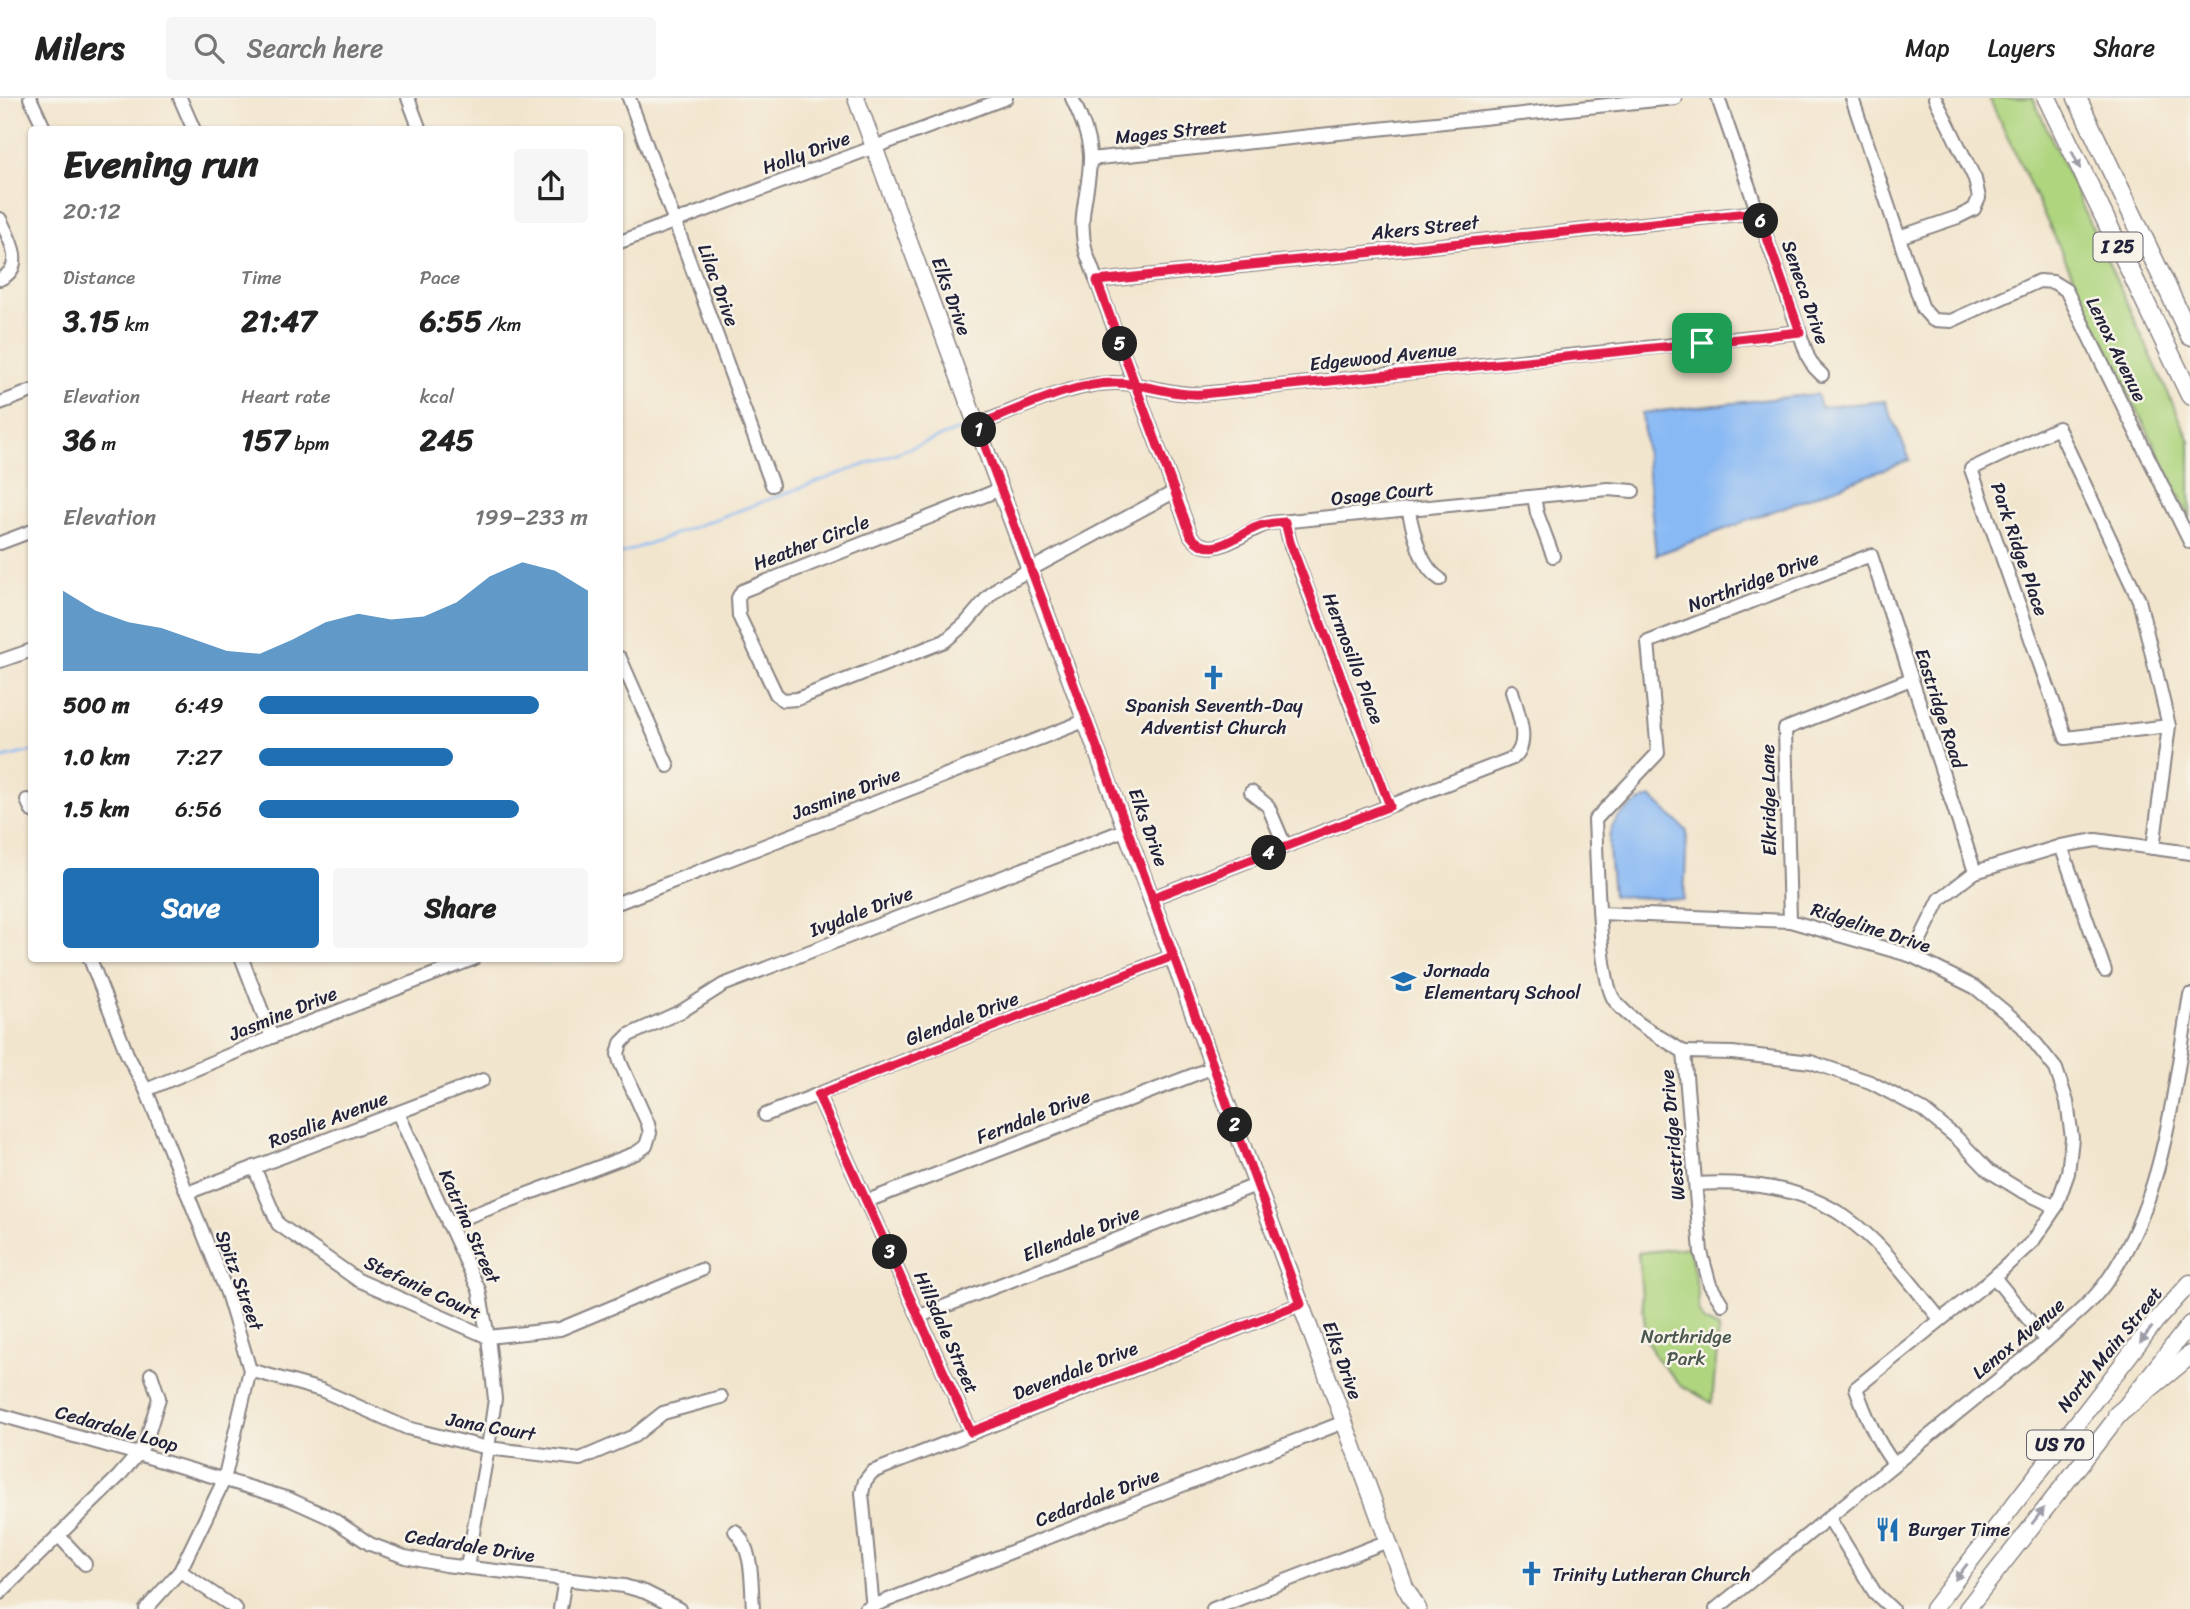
<!DOCTYPE html>
<meta charset="utf-8">
<style>
:root{--surface:#fff;--page:#f6f6f6;--text:#222;--muted:#767676;--line:#e0e0e0;--accent:#1f6fb2}
body{margin:0;font-family:Sriracha,sans-serif;background:var(--page);color:var(--text);height:100vh;display:flex;flex-direction:column;font-size:26px;white-space:nowrap}
*{box-sizing:border-box;margin:0}
p{font-size:23px;color:var(--muted)}
.icon{flex:none;width:38px;height:38px;fill:none;stroke:currentColor;stroke-width:2;stroke-linecap:round;stroke-linejoin:round}
.map{position:relative;flex:1;overflow:hidden}
.panel{position:absolute;left:28px;top:28px;width:595px;height:836px;display:flex;flex-direction:column;background:var(--surface);border-radius:7px;box-shadow:0 2px 5px #0004}
.panel>*{flex:none}
.pin{position:absolute;display:grid;place-items:center;width:60px;height:60px;color:#fff;margin:-30px;border-radius:14px;box-shadow:0 4px 10px #0006}
.km{position:absolute;width:35px;height:35px;margin:-18px;border-radius:50%;background:#222;color:#fff;font-size:19px;line-height:35px;text-align:center}
.round{display:grid;place-items:center;flex:none;width:74px;height:74px;border-radius:7px;background:var(--page)}
.head{display:flex;align-items:center;justify-content:space-between;height:119px;padding:0 35px}
h1{font-size:38px;font-weight:700;line-height:52px}
.metrics{display:grid;grid-template-columns:repeat(3,1fr);gap:10px;height:119px;padding:7px 35px}
.metrics div{display:grid;align-content:center}
.metrics b{font-size:30px;font-weight:700}
.metrics small{font-size:19px;font-weight:400}
.metrics p{font-size:19px}
.chart{height:196px;padding:14px 35px}
.chart p{display:flex;justify-content:space-between}
.chart svg{width:100%;height:126px;margin-top:7px;fill:var(--accent);opacity:.7}
.button{display:flex;gap:14px;margin-top:auto;padding:14px 35px}
.button a{flex:1;height:80px;border-radius:7px;background:var(--accent);color:#fff;font-size:28px;font-weight:700;line-height:80px;text-align:center}
.button a+a{background:var(--page);color:var(--text)}
ul{padding:0 35px;list-style:none;font-size:23px}
li{display:grid;grid-template-columns:112px 84px 1fr;align-items:center;height:52px}
li i{height:18px;border-radius:9px;background:var(--accent)}
header{display:flex;align-items:center;gap:42px;box-sizing:border-box;height:98px;padding:0 35px;background:var(--surface);border-bottom:2px solid var(--line)}
header strong{font-size:33px}
nav{display:flex;gap:38px;margin-inline-start:auto;font-size:24px}
.search{width:490px;height:63px;background:var(--page);display:flex;align-items:center;gap:18px;box-sizing:border-box;padding:0 24px;border-radius:7px;color:var(--muted);font-size:26px}
.map>svg:first-child{display:block}
</style>
<header>
<strong>Milers</strong>
<div class="search"><svg class="icon" aria-label="search" viewBox="0 0 24 24"><circle cx="10" cy="10" r="6"/><path d="M15 15l6 6"/></svg>Search here</div>
<nav><a>Map</a><a>Layers</a><a>Share</a></nav>
</header>
<div class="map">
<svg width="2190" height="1511" viewBox="0 0 2190 1511">
<rect width="100%" height="100%" fill="#f7f3e8"/>
<filter id="ink" filterUnits="userSpaceOnUse"><feTurbulence type="fractalNoise" baseFrequency=".0143" numOctaves="2"/><feDisplacementMap in="SourceGraphic" scale="14" xChannelSelector="R" yChannelSelector="G"/><feConvolveMatrix kernelMatrix="1 2 1 2 8 2 1 2 1" color-interpolation-filters="sRGB"/></filter>
<filter id="wash" filterUnits="userSpaceOnUse"><feTurbulence type="fractalNoise" baseFrequency=".00686" numOctaves="4" result="noise"/><feDisplacementMap in="SourceGraphic" scale="28" xChannelSelector="R" yChannelSelector="G"/><feGaussianBlur stdDeviation="1.57" result="paint"/><feColorMatrix in="noise" values="0 0 0 0 0 0 0 0 0 0 0 0 0 0 0 0 0 1.4 0 .05"/><feComposite in="paint" operator="in"/></filter>
<g filter="url(#wash)">
<rect width="100%" height="100%" fill="#f2e5cd"/>
<g fill="#afd57f" stroke="#687c5d" stroke-width="2">
<path d="M 1989,0 L 2033,0 L 2190,343 L 2190,420 L 2105,246 Z"/>
<path d="M 1689,1149 L 1698,1195 L 1699,1214 L 1704,1223 L 1719,1230 L 1712,1305 L 1679,1286 L 1655,1259 L 1646,1240 L 1638,1155 Z"/>
</g>
<g fill="#89b9f4" stroke="#566e98" stroke-width="2">
<path d="M 1817,296 L 1821,309 L 1885,303 L 1910,362 L 1656,457 L 1642,315 Z"/>
<path d="M 1651,699 L 1687,733 L 1684,802 L 1613,798 C 1612,782 1607,748 1610,735 C 1613,718 1636,704 1651,699 Z"/>
</g>
<g fill="none" stroke-linecap="round" stroke-linejoin="round">
<g stroke="#89b9f4" stroke-width="2.5">
<path d="M 620,456 L 959,332"/>
<path d="M 0,658 L 3,660 L 32,653"/>
</g>
</g>
</g>
<g filter="url(#ink)">
<g fill="none" stroke-linecap="round" stroke-linejoin="round">
<defs>
<g id="minor">
<path d="M 30,0 L 45,32"/>
<path d="M 180,0 L 194,32"/>
<path d="M 408,0 L 420,32"/>
<path d="M 629,0 L 772,387"/>
<path d="M 1072,0 C 1080,18 1089,37 1090,57 C 1091,92 1076,116 1086,154 L 1191,438 C 1212,466 1245,431 1270,425 L 1608,391 L 1633,393"/>
<path d="M 1718,0 L 1808,259 L 1814,269 L 1822,277"/>
<path d="M 1852,0 L 1923,211 L 1933,222 L 1951,223 L 2039,183 L 2053,184 L 2066,192 L 2190,444"/>
<path d="M 1090,61 L 1675,0"/>
<path d="M 0,121 C 9,140 27,169 0,181"/>
<path d="M 1899,139 L 1958,119 L 1974,111 L 1979,100 L 1975,81 L 1935,0"/>
<path d="M 620,144 L 1006,0"/>
<path d="M 1097,183 L 1758,114"/>
<path d="M 0,305 L 32,293"/>
<path d="M 977,327 C 1016,312 1075,284 1116,285 C 1145,285 1172,298 1201,296 L 1800,234"/>
<path d="M 1001,391 L 742,493 L 738,500 L 739,518 L 776,596 L 783,602 L 797,601 L 945,543 L 966,525 L 989,498 L 1000,488 L 1174,394"/>
<path d="M 1534,399 L 1537,415 L 1553,458"/>
<path d="M 1408,411 C 1414,434 1419,468 1440,481"/>
<path d="M 1285,424 L 1290,445 L 1389,708"/>
<path d="M 0,445 L 32,433"/>
<path d="M 620,560 L 668,668"/>
<path d="M 0,563 L 32,552"/>
<path d="M 1251,694 L 1268,708 L 1285,748"/>
<path d="M 27,702 L 32,713"/>
<path d="M 2061,748 L 2105,873"/>
<path d="M 2153,750 L 2169,628 L 2139,502 L 2058,330 L 1971,371 L 2066,640 L 2169,628"/>
<path d="M 1152,800 L 1513,660 C 1532,645 1517,613 1512,593"/>
<path d="M 620,804 L 1087,622"/>
<path d="M 1600,815 L 1790,823 L 1912,858 L 1976,890 L 2022,928 L 2056,971 L 2067,1004 L 2072,1040 L 2068,1075 L 2056,1109 L 2033,1143 L 1994,1179 L 1856,1290 C 1866,1318 1876,1342 1894,1366"/>
<path d="M 1790,823 L 1785,631 L 1911,581"/>
<path d="M 1912,858 L 1940,801 L 1975,774 L 2061,748 L 2096,742 L 2190,755"/>
<path d="M 90,861 L 127,956 L 146,992 L 227,1195 L 250,1272 L 224,1382 L 180,1473 L 146,1511"/>
<path d="M 242,861 L 272,939"/>
<path d="M 1684,954 L 1732,955 L 1811,964 L 1870,984 L 1923,1012 L 1957,1040 L 1989,1073 L 2020,1092 L 2056,1109"/>
<path d="M 146,992 L 272,939 L 473,861"/>
<path d="M 818,997 L 971,1334"/>
<path d="M 398,1015 L 479,1192 L 488,1239 L 495,1301 L 488,1350 L 467,1469"/>
<path d="M 765,1017 L 1173,858"/>
<path d="M 254,1069 L 278,1126 L 358,1182 L 488,1239 L 560,1231 L 701,1172"/>
<path d="M 1696,1086 C 1745,1083 1803,1089 1845,1119 C 1883,1145 1911,1186 1940,1221"/>
<path d="M 187,1095 L 483,982"/>
<path d="M 867,1103 L 1214,969"/>
<path d="M 448,1126 L 636,1055 L 646,1048 L 650,1035 L 648,1026 L 620,964 L 618,956 L 621,945 L 629,937 L 682,913 L 723,887 L 1127,731"/>
<path d="M 1994,1179 L 2046,1243"/>
<path d="M 1722,1206 L 1710,1187 L 1701,1154 L 1684,954 C 1661,939 1632,925 1615,903 C 1598,882 1597,755 1595,722 L 1658,655 L 1648,544 L 1871,457 L 1975,774"/>
<path d="M 920,1218 L 1256,1087"/>
<path d="M 250,1272 L 321,1292 L 407,1330 L 488,1350 L 580,1361 L 634,1338 L 663,1315 L 721,1299"/>
<path d="M 0,1317 L 138,1356 L 289,1401 L 331,1420 L 370,1446 L 405,1459 L 445,1467 L 624,1488 L 645,1494 L 679,1511"/>
<path d="M 1829,1420 L 1875,1495 L 1892,1511"/>
<path d="M 735,1433 C 754,1452 751,1486 753,1511"/>
<path d="M 58,1437 L 85,1466"/>
<path d="M 180,1473 L 236,1511"/>
<path d="M 0,1495 L 118,1379 L 138,1356 L 146,1343 L 159,1300 L 151,1276"/>
<path d="M 560,1511 L 565,1481"/>
<path d="M 865,1511 L 1344,1324"/>
<path d="M 873,1511 L 862,1395 L 865,1383 L 872,1374 L 1301,1206"/>
<path d="M 1213,1511 L 1388,1443"/>
<path d="M 1716,1511 L 2046,1243 C 2067,1224 2091,1206 2107,1183 C 2165,1101 2173,993 2190,897"/>
</g>
<g id="major">
<path d="M 856,0 L 1405,1489 L 1418,1511"/>
<path d="M 1933,1511 L 2155,1224 L 2190,1185"/>
<path d="M 1967,1511 L 2190,1226"/>
</g>
<g id="highway">
<path d="M 2047,0 L 2190,297"/>
<path d="M 2077,0 L 2190,238"/>
<path d="M 2117,1317 L 2190,1257"/>
</g>
</defs>
<use href="#minor" stroke="#8a8484" stroke-width="16"/>
<use href="#major" stroke="#8a8484" stroke-width="19"/>
<use href="#highway" stroke="#8a8484" stroke-width="21"/>
<use href="#minor" stroke="#fff" stroke-width="12"/>
<use href="#major" stroke="#fff" stroke-width="16"/>
<use href="#highway" stroke="#fff" stroke-width="18"/>
</g>
<defs><path id="oneway-solid" d="M-6-.8H1V-3.2L6.5 0L1 3.2V.8H-6Z" transform="scale(1.75)"/></defs>
<g fill="#9c9ca7">
<use href="#oneway-solid" transform="translate(2076 62) rotate(65)"/>
<use href="#oneway-solid" transform="translate(2146 1237) rotate(128)"/>
<use href="#oneway-solid" transform="translate(2038 1418) rotate(-52)"/>
<use href="#oneway-solid" transform="translate(1961 1474) rotate(128)"/>
</g>
</g>
<g fill="none" stroke-linecap="round" stroke-linejoin="round" filter="url(#ink)">
<defs>
<path id="route" d="M 1702,245 L 1202,296 C 1172,298 1145,285 1116,285 C 1073,284 1018,312 977,327 C 1062,554 1147,781 1228,1009 C 1253,1074 1276,1140 1301,1206 L 971,1334 L 818,997 L 1173,858 L 1152,800 L 1390,708 L 1290,444 L 1285,424 C 1275,425 1266,425 1257,429 C 1235,438 1210,463 1191,438 C 1159,353 1128,268 1097,183 L 1758,114 L 1800,234 L 1702,245"/>
</defs>
<use href="#route" stroke="#fff" stroke-width="14"/>
<use href="#route" stroke="#e11d48" stroke-width="9"/>
</g>
<defs>
<symbol id="church-bare" viewBox="-9 -9 18 18"><path d="M-1.2-6h2.4v3.5h3.3v2.4h-3.3V6h-2.4V-.1h-3.3v-2.4h3.3Z" fill="#1f6fb2" stroke="#f7f3e8" stroke-width="2.5" paint-order="stroke"/></symbol>
<symbol id="school-bare" viewBox="-9 -9 18 18"><path d="M0-5L7-2L0 1L-7-2ZM-4 1L0 2.5L4 1V4Q0 6-4 4Z" fill="#1f6fb2" stroke="#f7f3e8" stroke-width="2.5" paint-order="stroke"/></symbol>
<symbol id="restaurant-bare" viewBox="-9 -9 18 18"><path d="M-5-6h1v4h1v-4h1v4h1v-4h1v5L-1.5 .5V6h-2V.5L-5-1ZM5-6V6H3V1.5H1.5Q1.5-4 5-6Z" fill="#1f6fb2" stroke="#f7f3e8" stroke-width="2.5" paint-order="stroke"/></symbol>
</defs>
<g fill-rule="evenodd">
<use href="#church-bare" x="1196" y="562" width="35" height="35"/>
<use href="#school-bare" x="1386" y="866" width="35" height="35"/>
<use href="#restaurant-bare" x="1870" y="1414" width="35" height="35"/>
<use href="#church-bare" x="1514" y="1458" width="35" height="35"/>
</g>
<g text-anchor="middle" stroke-width="5" stroke-linejoin="round" paint-order="stroke">
<g fill="#f7f3e8" stroke="#62616f" stroke-width="2">
<rect x="2093.5" y="134.5" width="49" height="29" rx="5"/>
<rect x="2027" y="1332.5" width="66" height="29" rx="5"/>
</g>
<g font-size="18" font-weight="bold" fill="#22223b">
<text x="2118" y="155">I 25</text>
<text x="2060" y="1353">US 70</text>
</g>
<g font-size="19" fill="#22223b" stroke="#f7f3e8">
<text transform="translate(1171 33) rotate(-6)" y="7">Mages Street</text>
<text transform="translate(806 54) rotate(-20)" y="7">Holly Drive</text>
<text transform="translate(1425 129) rotate(-6)" y="7">Akers Street</text>
<text transform="translate(719 187) rotate(70)" y="7">Lilac Drive</text>
<text transform="translate(1806 194) rotate(71)" y="7">Seneca Drive</text>
<text transform="translate(952 198) rotate(70)" y="7">Elks Drive</text>
<text transform="translate(2117 251) rotate(64)" y="7">Lenox Avenue</text>
<text transform="translate(1383 258) rotate(-6)" y="7">Edgewood Avenue</text>
<text transform="translate(1382 395) rotate(-6)" y="7">Osage Court</text>
<text transform="translate(811 444) rotate(-21)" y="7">Heather Circle</text>
<text transform="translate(2020 451) rotate(71)" y="7">Park Ridge Place</text>
<text transform="translate(1753 483) rotate(-21)" y="7">Northridge Drive</text>
<text transform="translate(1354 560) rotate(69)" y="7">Hermosillo Place</text>
<text transform="translate(1941 610) rotate(72)" y="7">Eastridge Road</text>
<text transform="translate(846 695) rotate(-21)" y="7">Jasmine Drive</text>
<text transform="translate(1768 702) rotate(-91)" y="7">Elkridge Lane</text>
<text transform="translate(1149 729) rotate(70)" y="7">Elks Drive</text>
<text transform="translate(861 813) rotate(-21)" y="7">Ivydale Drive</text>
<text transform="translate(1871 829) rotate(18)" y="7">Ridgeline Drive</text>
<text transform="translate(283 915) rotate(-22)" y="7">Jasmine Drive</text>
<text transform="translate(962 920) rotate(-21)" y="7">Glendale Drive</text>
<text transform="translate(1033 1018) rotate(-21)" y="7">Ferndale Drive</text>
<text transform="translate(328 1021) rotate(-21)" y="7">Rosalie Avenue</text>
<text transform="translate(1672 1037) rotate(-95)" y="7">Westridge Drive</text>
<text transform="translate(470 1128) rotate(66)" y="7">Katrina Street</text>
<text transform="translate(1081 1135) rotate(-21)" y="7">Ellendale Drive</text>
<text transform="translate(240 1182) rotate(70)" y="7">Spitz Street</text>
<text transform="translate(423 1189) rotate(25)" y="7">Stefanie Court</text>
<text transform="translate(947 1234) rotate(66)" y="7">Hillsdale Street</text>
<text transform="translate(2018 1240) rotate(-40)" y="7">Lenox Avenue</text>
<text transform="translate(2109 1251) rotate(-51)" y="7">North Main Street</text>
<text transform="translate(1343 1262) rotate(70)" y="7">Elks Drive</text>
<text transform="translate(1075 1272) rotate(-21)" y="7">Devendale Drive</text>
<text transform="translate(491 1328) rotate(10)" y="7">Jana Court</text>
<text transform="translate(117 1330) rotate(16)" y="7">Cedardale Loop</text>
<text transform="translate(1097 1399) rotate(-21)" y="7">Cedardale Drive</text>
<text transform="translate(470 1447) rotate(9)" y="7">Cedardale Drive</text>
</g>
<g font-size="19" fill="#22223b" stroke="#f7f3e8" text-anchor="start">
<text x="1214" y="614" text-anchor="middle">Spanish Seventh-Day<tspan x="1214" dy="22">Adventist Church</tspan></text>
<text x="1424" y="879">Jornada<tspan x="1424" dy="22">Elementary School</tspan></text>
<text x="1908" y="1438">Burger Time</text>
<text x="1552" y="1483">Trinity Lutheran Church</text>
</g>
<g font-size="19" fill="#4c584f" stroke="#f7f3e8">
<text x="1686" y="1245">Northridge<tspan x="1686" dy="22">Park</tspan></text>
</g>
</g>
</svg>
<div class="pin" style="left:1702px;top:245px;background:#1e9e55"><svg class="icon" aria-label="arrive" viewBox="0 0 24 24"><path d="M6 21V4h12l-3 4 3 4H6"/></svg></div>
<b class="km" style="left:979px;top:332px">1</b>
<b class="km" style="left:1235px;top:1027px">2</b>
<b class="km" style="left:890px;top:1154px">3</b>
<b class="km" style="left:1269px;top:755px">4</b>
<b class="km" style="left:1120px;top:246px">5</b>
<b class="km" style="left:1761px;top:123px">6</b>
<section class="panel">
<div class="head"><div><h1>Evening run</h1><p>20:12</p></div><a class="round"><svg class="icon" aria-label="share" viewBox="0 0 24 24"><path d="M12 15V3M7 8l5-5 5 5M5 13v7h14v-7"/></svg></a></div>
<div class="metrics">
<div><p>Distance</p><b>3.15<small> km</small></b></div>
<div><p>Time</p><b>21:47</b></div>
<div><p>Pace</p><b>6:55<small> /km</small></b></div>
</div>
<div class="metrics">
<div><p>Elevation</p><b>36<small> m</small></b></div>
<div><p>Heart rate</p><b>157<small> bpm</small></b></div>
<div><p>kcal</p><b>245</b></div>
</div>
<div class="chart"><p><span>Elevation</span>199–233 m</p>
<svg viewBox="0 0 160 44" preserveAspectRatio="none"><path d="M0 44V16L10 23L20 27L30 29L40 33L50 37L60 38L70 33L80 27L90 24L100 26L110 25L120 20L130 11L140 6L150 9L160 16V44z"/></svg>
</div>
<ul>
<li><b>500 m</b>6:49<i style="width:85%"></i></li>
<li><b>1.0 km</b>7:27<i style="width:59%"></i></li>
<li><b>1.5 km</b>6:56<i style="width:79%"></i></li>
</ul>
<div class="button"><a>Save</a><a>Share</a></div>
</section>
</div>
